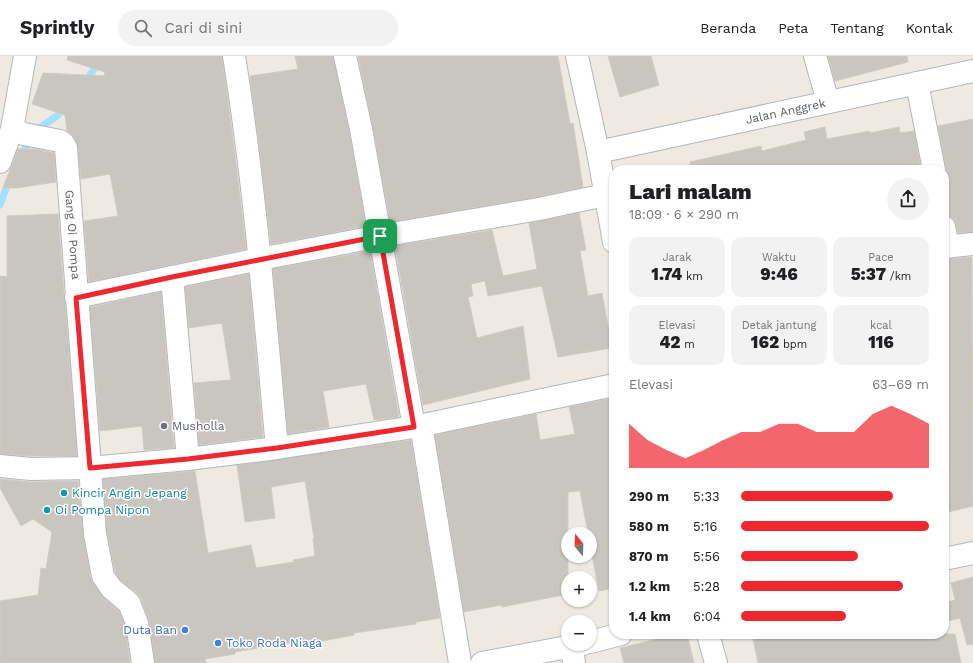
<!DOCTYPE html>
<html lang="id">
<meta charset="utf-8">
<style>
:root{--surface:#fff;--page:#f2f2f2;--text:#202124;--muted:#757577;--line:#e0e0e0;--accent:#ef272e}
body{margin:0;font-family:"Work Sans",sans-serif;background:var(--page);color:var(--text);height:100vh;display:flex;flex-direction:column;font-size:15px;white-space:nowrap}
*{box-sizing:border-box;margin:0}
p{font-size:13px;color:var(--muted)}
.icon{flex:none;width:22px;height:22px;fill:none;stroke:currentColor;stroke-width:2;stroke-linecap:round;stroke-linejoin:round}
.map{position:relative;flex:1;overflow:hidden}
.sheet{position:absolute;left:609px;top:109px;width:340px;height:474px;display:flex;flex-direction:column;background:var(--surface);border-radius:16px;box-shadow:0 1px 3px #0004}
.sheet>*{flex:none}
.needle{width:26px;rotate:341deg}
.buttons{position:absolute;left:561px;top:471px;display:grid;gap:8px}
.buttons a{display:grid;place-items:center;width:36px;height:36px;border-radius:50%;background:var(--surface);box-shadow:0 1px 3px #0004;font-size:20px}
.pin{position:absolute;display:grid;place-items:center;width:34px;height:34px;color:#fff;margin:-17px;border-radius:8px;box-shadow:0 2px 6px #0006}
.round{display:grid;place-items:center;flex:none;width:42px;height:42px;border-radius:21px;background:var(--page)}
.summary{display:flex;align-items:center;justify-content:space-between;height:68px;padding:0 20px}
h1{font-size:22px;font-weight:800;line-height:30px}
.metrics{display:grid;grid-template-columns:repeat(3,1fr);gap:6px;height:68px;padding:4px 20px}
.metrics div{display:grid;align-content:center;border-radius:10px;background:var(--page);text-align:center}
.metrics b{font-size:17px;font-weight:800}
.metrics small{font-size:11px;font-weight:400}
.metrics p{font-size:11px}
.chart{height:112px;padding:8px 20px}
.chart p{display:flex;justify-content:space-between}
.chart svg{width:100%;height:72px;margin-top:4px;fill:var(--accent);opacity:.7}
ul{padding:0 20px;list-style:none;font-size:13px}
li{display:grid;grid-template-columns:64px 48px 1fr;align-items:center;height:30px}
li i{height:10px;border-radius:5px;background:var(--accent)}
header{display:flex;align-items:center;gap:24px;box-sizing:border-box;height:56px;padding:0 20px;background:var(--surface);border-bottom:1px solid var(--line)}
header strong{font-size:19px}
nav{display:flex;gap:22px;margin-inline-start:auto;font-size:14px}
.search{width:280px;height:36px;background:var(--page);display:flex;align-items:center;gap:10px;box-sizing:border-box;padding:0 14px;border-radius:22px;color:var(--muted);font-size:15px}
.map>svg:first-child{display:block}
</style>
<header>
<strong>Sprintly</strong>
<div class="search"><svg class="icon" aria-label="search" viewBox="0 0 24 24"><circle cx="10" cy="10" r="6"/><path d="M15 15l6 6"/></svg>Cari di sini</div>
<nav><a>Beranda</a><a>Peta</a><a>Tentang</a><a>Kontak</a></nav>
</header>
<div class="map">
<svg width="973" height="607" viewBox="0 0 973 607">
<rect width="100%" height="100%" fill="#eeeae2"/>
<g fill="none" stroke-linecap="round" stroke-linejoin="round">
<g stroke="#a1e1ff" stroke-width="7">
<path d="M 84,27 L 104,0"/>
<path d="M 21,100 L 35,75 L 57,60 L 65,50"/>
<path d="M 0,149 L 9,124"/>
</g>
</g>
<g fill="#c9c5bf" stroke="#d3cbc0">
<path d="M 68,0 L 222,0 L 235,99 L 246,193 L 89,226 L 84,165 L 118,160 L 110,118 L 81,123 L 78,91 L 74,81 L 67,75 L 65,59 L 32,48 L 43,17 L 104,20 L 105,16 L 67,4 Z"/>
<path d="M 295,0 L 333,0 L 349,75 L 366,170 L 271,188 L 260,96 L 250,20 L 298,13 Z"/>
<path d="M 358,0 L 558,0 L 570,68 L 573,67 L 583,131 L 537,141 L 390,166 L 373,71 Z"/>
<path d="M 608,0 L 651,0 L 659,29 L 620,41 Z"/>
<path d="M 828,0 L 907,0 L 908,6 L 835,25 Z"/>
<path d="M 973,63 L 973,176 L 958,177 L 954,163 L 947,159 L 944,143 L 944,121 L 946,118 L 946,112 L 938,70 Z"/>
<path d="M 825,71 L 827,83 L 870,75 L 870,77 L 899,71 L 900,77 L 914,75 L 921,114 L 691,114 L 690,106 L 761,90 L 762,95 L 806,84 L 804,76 Z"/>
<path d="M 18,93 L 35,93 L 54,97 L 56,126 L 16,132 L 3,132 Z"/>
<path d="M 579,157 L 586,194 L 580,195 L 588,240 L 602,237 L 612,292 L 558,301 L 542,230 L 488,240 L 485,225 L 471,228 L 473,240 L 468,241 L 477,282 L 523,270 L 530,323 L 423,349 L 395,190 L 492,174 L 503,220 L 537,213 L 529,167 Z"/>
<path d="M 58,158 L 64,237 L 64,243 L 65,246 L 77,400 L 32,400 L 0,398 L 0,220 L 7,221 L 7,160 Z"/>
<path d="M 370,195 L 399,361 L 374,364 L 366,328 L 323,335 L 329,371 L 288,378 L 273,213 Z"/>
<path d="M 972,201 L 973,450 L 944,457 L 944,203 Z"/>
<path d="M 249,218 L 263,381 L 199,389 L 194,327 L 231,324 L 222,267 L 189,272 L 185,231 Z"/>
<path d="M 161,236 L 174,392 L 144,394 L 142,370 L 100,375 L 90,251 Z"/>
<path d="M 614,342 L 614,532 L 599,535 L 590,489 L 590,478 L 588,478 L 580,435 L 568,436 L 568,538 L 502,551 L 501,549 L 464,556 L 435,379 L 536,358 L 540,384 L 575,378 L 569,351 Z"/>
<path d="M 411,384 L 440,562 L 416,566 L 416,568 L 354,577 L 354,579 L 307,588 L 307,584 L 235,596 L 235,598 L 205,603 L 206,607 L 155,607 L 149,565 L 141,542 L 137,537 L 120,524 L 115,515 L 107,476 L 103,423 L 195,415 L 208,497 L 251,489 L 256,512 L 294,506 L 293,504 L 315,500 L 313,483 L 314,482 L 305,425 L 271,431 L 275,462 L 245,466 L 237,409 Z"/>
<path d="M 0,423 L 31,426 L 78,425 L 83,479 L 91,522 L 101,539 L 119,555 L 125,570 L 130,607 L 0,607 L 0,545 L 38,539 L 41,512 L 46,513 L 52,476 L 33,463 L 21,470 L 0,432 Z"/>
<path d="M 973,521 L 973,588 L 967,589 L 960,562 L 944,566 L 944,547 L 955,544 L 951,527 Z"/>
<path d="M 678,578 L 687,578 L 694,607 L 624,607 L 620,592 Z"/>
<path d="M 752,578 L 955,578 L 961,607 L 758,607 Z"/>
</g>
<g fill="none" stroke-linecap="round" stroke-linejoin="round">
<defs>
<g id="minor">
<path d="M 234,0 C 255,130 265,261 277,392"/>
<path d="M 345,0 L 361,73 L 414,371"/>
<path d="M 815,0 L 828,46"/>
<path d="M 917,27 L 934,114"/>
<path id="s1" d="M 12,73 L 24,78 L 60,85 L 63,87 L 66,92 L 95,478 L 103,520 L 111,532 L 129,547 L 137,567 L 143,607"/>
<path d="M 0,106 L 12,73 L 25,0"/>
<path d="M 944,171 L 948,191"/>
<path d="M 944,191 L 973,188"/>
<path d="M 172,221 L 188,403"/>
<path d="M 76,241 L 260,203 L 380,180 L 539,153 L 605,139"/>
<path d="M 421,369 L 460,607"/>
<path d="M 0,410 L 31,413 L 90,412 L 188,403 L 277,392 L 414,371 L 614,329"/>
<path d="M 572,591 L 574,607"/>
</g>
<g id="tertiary">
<path d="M 577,0 L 598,96 L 614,186"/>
<path id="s2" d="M 598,96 L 973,15"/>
<path d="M 708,578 L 716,607"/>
</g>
<g id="secondary">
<path d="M 944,503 L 973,497"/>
<path d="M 590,586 L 621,578"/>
<path d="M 482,607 L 583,588"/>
</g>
</defs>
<use href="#minor" stroke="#b3b6ba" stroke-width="24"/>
<use href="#tertiary" stroke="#b3b6ba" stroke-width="24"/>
<use href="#secondary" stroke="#b4b8bd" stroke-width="24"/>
<use href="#minor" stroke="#fff" stroke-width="22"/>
<use href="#tertiary" stroke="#fff" stroke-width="22"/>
<use href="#secondary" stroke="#fff" stroke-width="22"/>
</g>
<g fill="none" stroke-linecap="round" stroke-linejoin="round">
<defs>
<path id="route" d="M 380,180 L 414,371 L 277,392 L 188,403 L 90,412 L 76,242 L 172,221 Z"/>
</defs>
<use href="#route" stroke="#fff" stroke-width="8"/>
<use href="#route" stroke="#ef272e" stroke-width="5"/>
</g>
<circle fill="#6b7280" stroke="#fff" stroke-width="1.5" cx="164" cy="370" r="4"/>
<g fill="#0f9aa8" stroke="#fff" stroke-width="1.5">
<circle cx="64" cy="437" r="4"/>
<circle cx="47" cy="454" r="4"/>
</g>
<g fill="#3f7fe0" stroke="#fff" stroke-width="1.5">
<circle cx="185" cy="574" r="4"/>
<circle cx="218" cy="587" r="4"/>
</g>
<g text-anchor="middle" stroke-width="3" stroke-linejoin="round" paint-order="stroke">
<g font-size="12" fill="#5b6064" stroke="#fff">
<text dy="4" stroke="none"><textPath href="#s2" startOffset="192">Jalan Anggrek</textPath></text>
<text dy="4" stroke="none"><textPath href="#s1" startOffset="146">Gang Oi Pompa</textPath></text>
</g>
<g font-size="12" fill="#5b616d" stroke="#fff" text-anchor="start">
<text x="172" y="374">Musholla</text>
</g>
<g font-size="12" fill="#0d838f" stroke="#fff" text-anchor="start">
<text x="72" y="441">Kincir Angin Jepang</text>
<text x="55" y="458">Oi Pompa Nipon</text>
</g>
<g font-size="12" fill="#366cbe" stroke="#fff" text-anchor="end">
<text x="177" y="578">Duta Ban</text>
<text x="226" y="591" text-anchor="start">Toko Roda Niaga</text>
</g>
</g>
</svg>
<div class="buttons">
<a><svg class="needle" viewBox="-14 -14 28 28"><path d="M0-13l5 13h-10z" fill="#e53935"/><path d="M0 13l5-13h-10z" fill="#757577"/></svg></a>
<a>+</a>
<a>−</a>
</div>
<div class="pin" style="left:380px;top:180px;background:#1e9e55"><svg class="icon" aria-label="arrive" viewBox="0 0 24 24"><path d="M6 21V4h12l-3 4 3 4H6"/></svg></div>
<section class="sheet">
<div class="summary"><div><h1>Lari malam</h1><p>18:09 · 6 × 290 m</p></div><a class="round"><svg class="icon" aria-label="share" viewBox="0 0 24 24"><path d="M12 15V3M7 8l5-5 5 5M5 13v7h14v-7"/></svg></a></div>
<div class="metrics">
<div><p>Jarak</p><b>1.74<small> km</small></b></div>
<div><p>Waktu</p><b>9:46</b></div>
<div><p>Pace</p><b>5:37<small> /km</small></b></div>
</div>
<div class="metrics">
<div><p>Elevasi</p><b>42<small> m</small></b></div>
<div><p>Detak jantung</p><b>162<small> bpm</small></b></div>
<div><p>kcal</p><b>116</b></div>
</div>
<div class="chart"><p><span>Elevasi</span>63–69 m</p>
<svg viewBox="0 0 160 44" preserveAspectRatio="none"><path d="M0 44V17L10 27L20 33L30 38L40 33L50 27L60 22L70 22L80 17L90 17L100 22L110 22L120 22L130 11L140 6L150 11L160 17V44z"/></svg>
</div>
<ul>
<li><b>290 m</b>5:33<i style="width:81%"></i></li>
<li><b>580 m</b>5:16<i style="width:100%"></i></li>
<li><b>870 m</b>5:56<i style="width:62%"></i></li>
<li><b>1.2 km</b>5:28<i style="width:86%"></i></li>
<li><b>1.4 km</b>6:04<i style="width:56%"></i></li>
</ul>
</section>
</div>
